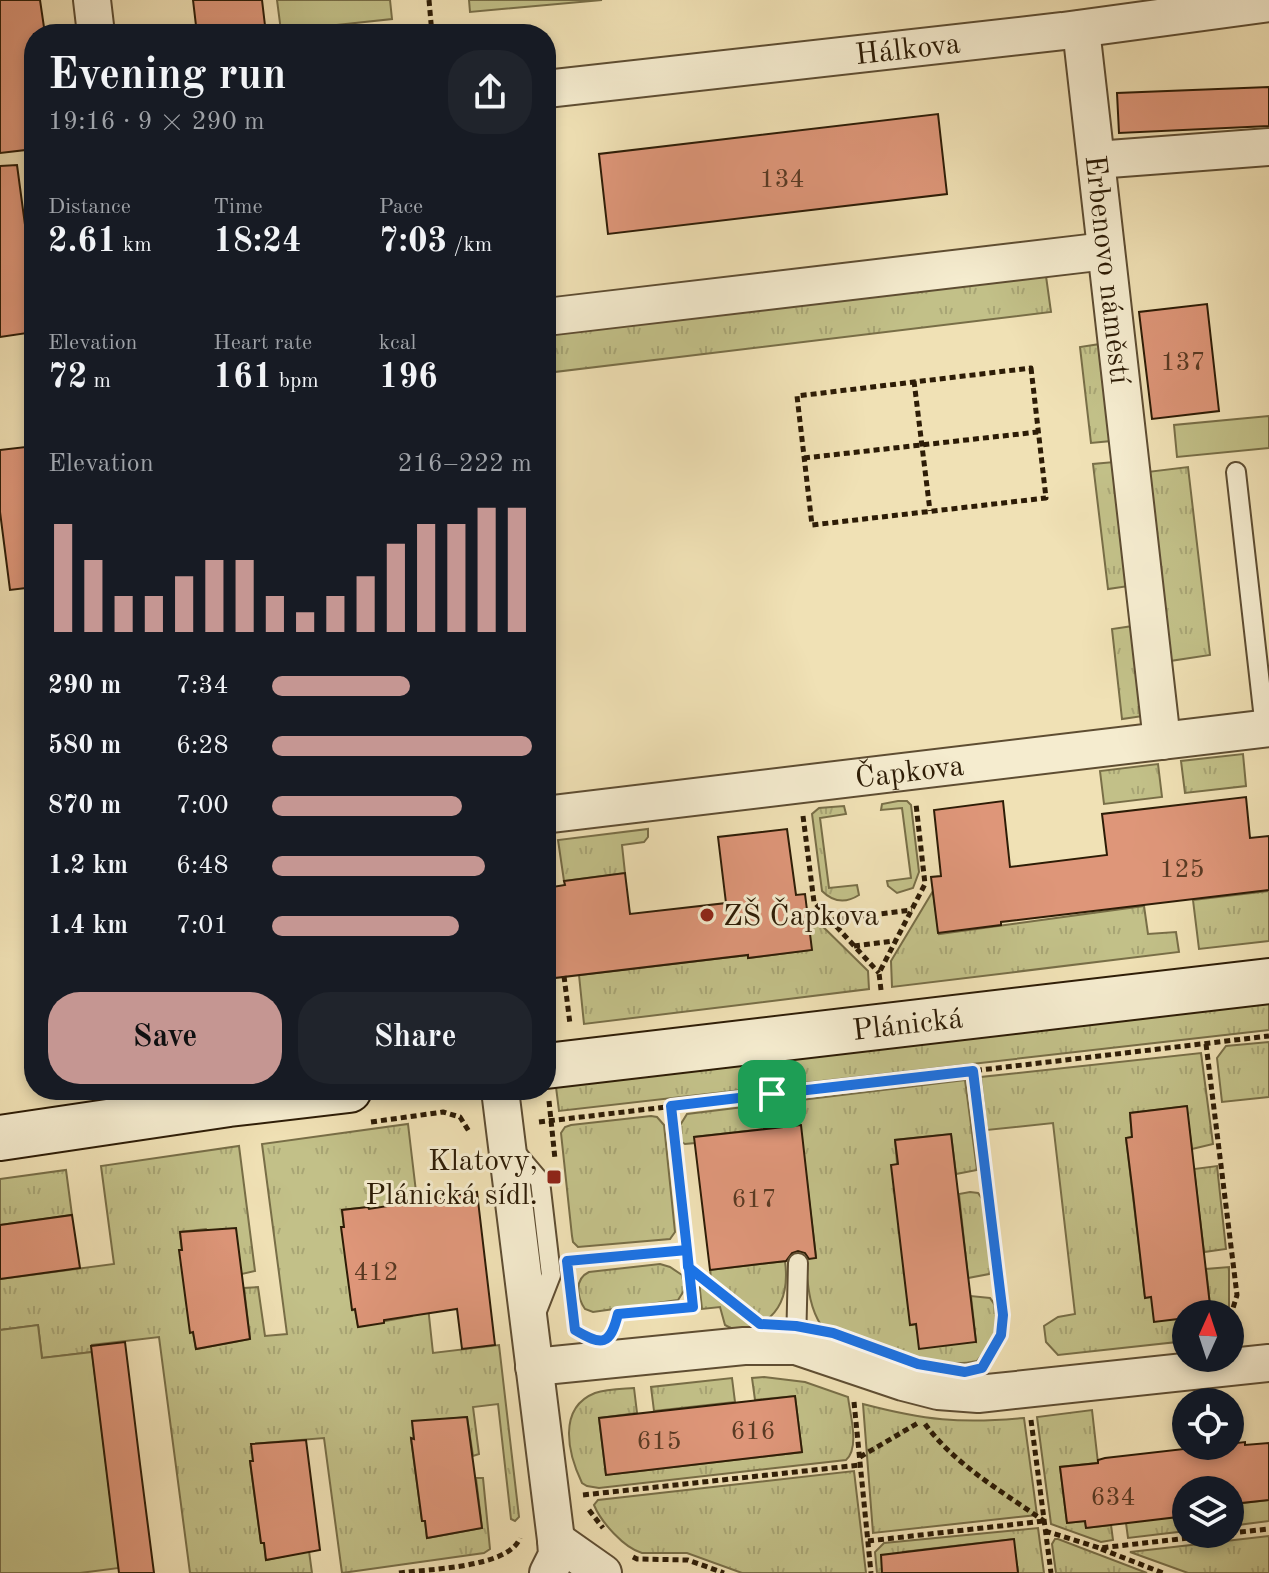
<!DOCTYPE html>
<meta charset="utf-8">
<style>
:root{--surface:#171b24;--page:#20242c;--text:#f1f3f6;--muted:#9ea1a6;--accent:#c59692}
body{margin:0;font-family:"Old Standard TT",serif;background:var(--page);color:var(--text);height:100vh;display:flex;flex-direction:column;font-size:30px;white-space:nowrap}
*{box-sizing:border-box;margin:0}
p{font-size:26px;color:var(--muted)}
.icon{flex:none;width:44px;height:44px;fill:none;stroke:currentColor;stroke-width:2;stroke-linecap:round;stroke-linejoin:round}
.map{position:relative;flex:1;overflow:hidden}
.sheet{position:absolute;left:24px;top:24px;width:532px;height:1076px;display:flex;flex-direction:column;background:var(--surface);border-radius:32px;box-shadow:0 4px 12px #0003}
.sheet>*{flex:none}
.needle{width:52px;rotate:3deg}
.controls{position:absolute;left:1172px;top:1300px;display:grid;gap:16px}
.controls a{display:grid;place-items:center;width:72px;height:72px;border-radius:50%;background:var(--surface);box-shadow:0 4px 12px #0003;font-size:40px}
.pin{position:absolute;display:grid;place-items:center;width:68px;height:68px;color:#fff;margin:-34px;border-radius:16px;box-shadow:0 4px 12px #0006}
.round{display:grid;place-items:center;flex:none;width:84px;height:84px;border-radius:32px;background:var(--page)}
.summary{display:flex;align-items:center;justify-content:space-between;height:136px;padding:0 24px}
h1{font-size:44px;font-weight:800;line-height:60px}
.figures{display:grid;grid-template-columns:repeat(3,1fr);gap:12px;height:136px;padding:8px 24px}
.figures div{display:grid;align-content:center}
.figures b{font-size:34px;font-weight:800}
.figures small{font-size:22px;font-weight:400}
.figures p{font-size:22px}
.chart{height:224px;padding:16px 24px}
.chart p{display:flex;justify-content:space-between}
.chart svg{width:100%;height:144px;margin-top:8px;stroke:var(--accent);stroke-width:6}
.primary-button{display:flex;gap:16px;margin-top:auto;padding:16px 24px}
.primary-button a{flex:1;height:92px;border-radius:32px;background:var(--accent);color:#111;font-size:32px;font-weight:800;line-height:92px;text-align:center}
.primary-button a+a{background:var(--page);color:var(--text)}
ul{padding:0 24px;list-style:none;font-size:26px}
li{display:grid;grid-template-columns:128px 96px 1fr;align-items:center;height:60px}
li i{height:20px;border-radius:10px;background:var(--accent)}
.map>svg:first-child{display:block}
</style>
<div class="map">
<svg width="1269" height="1573" viewBox="0 0 1269 1573">
<defs>
<pattern id="grass-tufts" width="24" height="20" patternUnits="userSpaceOnUse" patternTransform="scale(2)"><rect width="24" height="20" fill="#c2c088"/><path d="M3 7l-1-3M5 7V3M7 7l1-3M15 17l-1-3M17 17v-4M19 17l1-3" fill="none" stroke="#a7a474"/></pattern>
</defs>
<rect width="100%" height="100%" fill="#f0e1b5"/>
<filter id="stains"><feTurbulence type="fractalNoise" baseFrequency=".0025" numOctaves="4"/><feColorMatrix values="0 0 0 0 .2 0 0 0 0 .09 0 0 0 0 .02 0 0 0 .5 -.17"/></filter>
<radialGradient id="worn" r=".72"><stop offset=".6" stop-color="#630" stop-opacity="0"/><stop offset="1" stop-color="#630" stop-opacity=".3"/></radialGradient>
<g fill="url(#grass-tufts)" stroke="#786e47" stroke-width="2">
<path d="M 1045,269 L 1051,312 L 546,373 L 546,329 Z"/>
<path d="M 1100,344 L 1111,441 L 1091,443 L 1080,347 Z"/>
<path d="M 1114,462 L 1129,586 L 1108,589 L 1093,464 Z"/>
<path d="M 1188,467 L 1210,655 L 1170,661 L 1147,472 Z"/>
<path d="M 1133,626 L 1143,716 L 1122,719 L 1112,629 Z"/>
<path d="M 1243,754 L 1246,786 L 1185,793 L 1181,761 Z"/>
<path d="M 1158,764 L 1162,797 L 1104,804 L 1100,771 Z"/>
<path d="M 898,801 L 907,801 L 911,805 L 919,872 L 913,888 L 897,893 L 888,886 L 887,881 L 911,878 L 902,808 L 881,810 L 882,804 Z"/>
<path d="M 844,806 L 846,814 L 820,818 L 829,888 L 857,885 L 859,895 C 845,904 833,902 822,891 L 812,814 L 819,808 Z"/>
<path d="M 648,829 L 648,837 L 644,842 L 622,845 L 625,873 L 564,881 L 558,840 Z"/>
<path d="M 933,891 L 939,934 L 1144,906 L 1148,934 L 1176,932 L 1179,952 L 892,987 L 891,961 Z"/>
<path d="M 1269,891 L 1269,941 L 1199,949 L 1193,900 Z"/>
<path d="M 807,911 L 868,971 L 869,989 L 584,1024 L 579,975 L 748,955 L 749,958 L 811,950 Z"/>
<path d="M 1269,997 L 1269,1030 L 559,1111 L 556,1087 Z"/>
<path d="M 1269,1042 L 1269,1097 L 1222,1102 L 1217,1058 L 1226,1046 Z"/>
<path d="M 1201,1053 L 1213,1144 L 1192,1149 L 1186,1106 L 1130,1113 L 1132,1137 L 1126,1138 L 1145,1297 L 1151,1297 L 1186,1318 L 1186,1341 L 1058,1355 L 1046,1342 L 1044,1326 L 1058,1317 L 1075,1314 L 1053,1123 L 987,1130 L 981,1077 Z"/>
<path d="M 965,1080 L 977,1170 L 956,1174 L 951,1134 L 895,1140 L 911,1325 L 916,1324 L 976,1342 L 971,1296 L 990,1298 C 1007,1318 991,1345 977,1361 C 929,1372 866,1340 821,1325 C 808,1305 808,1282 805,1259 L 816,1257 L 800,1125 L 695,1137 L 695,1143 L 685,1144 L 680,1141 L 679,1127 L 687,1114 Z"/>
<path d="M 651,1116 L 657,1117 L 664,1125 L 675,1232 L 670,1239 L 578,1247 L 573,1242 L 572,1236 L 561,1133 L 565,1127 L 571,1125 Z"/>
<path d="M 408,1124 L 423,1251 L 368,1207 L 342,1210 L 344,1227 L 342,1227 L 353,1310 L 355,1309 L 358,1326 L 412,1316 L 426,1288 L 433,1353 L 499,1345 L 519,1517 L 515,1521 L 511,1519 L 498,1404 L 473,1407 L 479,1454 L 473,1456 L 467,1417 L 412,1422 L 414,1439 L 411,1439 L 422,1520 L 425,1521 L 427,1538 L 482,1528 L 476,1478 L 483,1478 L 490,1549 L 484,1553 L 342,1573 L 324,1438 L 252,1444 L 253,1461 L 250,1462 L 261,1543 L 264,1543 L 266,1560 L 309,1551 L 312,1573 L 190,1573 L 159,1337 L 92,1345 L 92,1352 L 42,1358 L 38,1325 L 0,1330 L 0,1279 L 114,1264 L 101,1166 L 239,1146 L 255,1271 L 242,1274 L 206,1229 L 180,1232 L 182,1250 L 180,1250 L 191,1332 L 193,1332 L 196,1349 L 250,1339 L 244,1288 L 258,1287 L 265,1336 L 287,1334 L 262,1144 Z"/>
<path d="M 1217,1166 L 1226,1249 L 1204,1252 L 1194,1169 Z"/>
<path d="M 66,1170 L 72,1215 L 0,1225 L 0,1179 Z"/>
<path d="M 970,1192 L 978,1193 L 983,1200 L 992,1268 L 989,1274 L 968,1278 L 959,1194 Z"/>
<path d="M 785,1261 C 788,1284 785,1307 765,1321 L 711,1278 L 710,1270 Z"/>
<path d="M 660,1264 L 670,1267 L 682,1275 L 685,1289 L 678,1300 L 593,1312 L 585,1309 C 577,1297 574,1279 589,1272 Z"/>
<path d="M 1229,1267 L 1229,1308 L 1226,1314 L 1211,1314 L 1206,1269 Z"/>
<path d="M 699,1281 L 702,1281 L 755,1327 L 736,1331 L 725,1325 L 720,1307 L 702,1309 Z"/>
<path d="M 764,1377 L 805,1382 L 848,1397 C 850,1414 860,1448 846,1460 L 599,1488 L 587,1486 L 582,1483 C 568,1454 557,1408 595,1393 C 607,1389 621,1389 634,1388 L 637,1413 L 599,1418 L 606,1475 L 802,1452 L 795,1396 L 755,1400 L 752,1378 Z"/>
<path d="M 732,1378 L 735,1402 L 654,1411 L 651,1387 Z"/>
<path d="M 863,1404 C 924,1420 960,1424 1024,1418 L 1037,1515 L 873,1533 Z"/>
<path d="M 1092,1410 L 1098,1463 L 1060,1467 L 1067,1523 L 1085,1521 L 1086,1528 L 1111,1525 L 1113,1540 L 1101,1542 L 1051,1524 L 1037,1417 Z"/>
<path d="M 854,1471 L 866,1573 L 742,1573 L 687,1553 L 642,1553 C 624,1548 601,1522 594,1505 L 598,1500 Z"/>
<path d="M 1269,1500 L 1269,1521 L 1230,1526 L 1230,1511 L 1234,1510 L 1233,1504 Z"/>
<path d="M 1177,1510 L 1178,1517 L 1186,1516 L 1186,1531 L 1128,1538 L 1126,1523 Z"/>
<path d="M 1038,1528 L 1044,1573 L 1018,1573 L 1013,1539 L 903,1552 L 905,1573 L 877,1573 L 875,1552 L 884,1543 Z"/>
<path d="M 1269,1536 L 1269,1573 L 1188,1573 L 1130,1552 Z"/>
<path d="M 1055,1539 L 1058,1539 L 1147,1573 L 1056,1573 L 1052,1544 Z"/>
</g>
<g fill="#c2c088" stroke="#786e47" stroke-width="2">
<path d="M 277,0 L 390,0 L 392,19 L 281,31 Z"/>
<path d="M 469,0 L 602,0 L 470,12 Z"/>
<path d="M 1269,416 L 1269,448 L 1177,457 L 1174,425 Z"/>
<path d="M 38,1325 L 42,1358 L 92,1352 L 119,1568 L 80,1573 L 0,1573 L 0,1330 Z"/>
</g>
<g fill="#de9679" stroke="#2d1c06" stroke-width="2">
<path d="M 0,0 L 40,0 L 45,34 L 34,34 L 34,149 L 0,153 Z"/>
<path d="M 193,0 L 262,0 L 266,34 L 197,34 Z"/>
<path d="M 1269,87 L 1269,126 L 1119,133 L 1117,93 Z"/>
<path d="M 938,114 L 947,194 L 608,234 L 599,154 Z"/>
<path d="M 17,165 L 34,292 L 34,332 L 0,337 L 0,166 Z"/>
<path d="M 1207,304 L 1219,411 L 1152,419 L 1139,312 Z"/>
<path d="M 34,446 L 34,587 L 10,590 L 0,512 L 0,450 Z"/>
<path d="M 1246,797 L 1250,838 L 1269,836 L 1269,890 L 1001,922 L 1001,925 L 938,933 L 931,877 L 941,876 L 934,810 L 1003,801 L 1010,867 L 1107,855 L 1102,814 Z"/>
<path d="M 787,829 L 796,895 L 805,894 L 812,950 L 748,958 L 748,955 L 546,979 L 546,888 L 565,885 L 564,881 L 625,873 L 630,914 L 726,903 L 718,837 Z"/>
<path d="M 1187,1106 L 1211,1314 L 1186,1314 L 1186,1318 L 1154,1322 L 1151,1297 L 1145,1298 L 1133,1194 L 1126,1138 L 1132,1137 L 1130,1113 Z"/>
<path d="M 801,1125 L 816,1258 L 809,1259 L 805,1253 L 798,1251 L 792,1253 L 786,1261 L 710,1270 L 694,1137 Z"/>
<path d="M 951,1134 L 976,1342 L 919,1349 L 916,1324 L 910,1325 L 891,1165 L 898,1164 L 895,1140 Z"/>
<path d="M 477,1192 L 495,1345 L 462,1349 L 457,1309 L 384,1320 L 384,1323 L 358,1327 L 355,1309 L 352,1310 L 341,1227 L 344,1227 L 342,1210 L 368,1207 L 369,1209 Z"/>
<path d="M 72,1215 L 80,1268 L 0,1279 L 0,1225 Z"/>
<path d="M 236,1228 L 250,1339 L 196,1349 L 193,1332 L 190,1333 L 179,1250 L 182,1250 L 180,1232 Z"/>
<path d="M 125,1342 L 140,1464 L 154,1573 L 119,1573 L 91,1346 Z"/>
<path d="M 795,1396 L 802,1452 L 606,1475 L 599,1418 Z"/>
<path d="M 467,1417 L 482,1528 L 427,1538 L 425,1521 L 422,1521 L 411,1438 L 414,1439 L 412,1421 Z"/>
<path d="M 306,1440 L 320,1550 L 266,1560 L 264,1543 L 261,1543 L 250,1461 L 253,1461 L 251,1444 Z"/>
<path d="M 1245,1442 L 1245,1445 L 1269,1443 L 1269,1500 L 1233,1504 L 1234,1511 L 1230,1511 L 1230,1490 L 1186,1490 L 1186,1516 L 1086,1528 L 1085,1521 L 1067,1523 L 1060,1467 L 1098,1463 L 1098,1460 L 1105,1458 Z"/>
<path d="M 1014,1539 L 1018,1573 L 882,1573 L 881,1555 Z"/>
</g>
<g fill="none" stroke-linecap="round" stroke-linejoin="round">
<defs>
<g id="lane">
<path d="M 1236,472 L 1265,728"/>
<path d="M 512,1148 L 540,1181 L 551,1275 L 535,1316"/>
<path d="M 796,1346 L 798,1263"/>
</g>
<g id="street">
<path d="M 92,0 L 96,34"/>
<path id="s1" d="M 1081,29 L 1162,741"/>
<path id="s2" d="M 546,89 L 1063,31 L 1269,3"/>
<path d="M 1096,160 L 1269,147"/>
<path d="M 546,317 L 1106,251"/>
<path id="s3" d="M 552,814 L 1269,728"/>
<path d="M 500,1090 L 556,1540 L 557,1555 L 548,1573"/>
<path d="M 534,1367 L 744,1346 L 796,1346 L 903,1382 L 938,1391 L 978,1394 L 1269,1363"/>
<path d="M 556,1540 L 603,1573"/>
</g>
<g id="secondary">
<path id="s4" d="M 546,1066 L 1269,981"/>
<path d="M 0,1138 L 229,1104 L 349,1090"/>
</g>
</defs>
<use href="#lane" stroke="#5e4d32" stroke-width="22"/>
<use href="#street" stroke="#5e4d32" stroke-width="40"/>
<use href="#secondary" stroke="#2d1c06" stroke-width="48"/>
<g stroke="#2d1c06" stroke-width="5" stroke-dasharray="6 4" stroke-linecap="butt">
<path d="M 429,0 L 432,34"/>
<path d="M 1031,368 L 1046,498 L 812,525 L 797,396 Z"/>
<path d="M 914,381 L 930,511"/>
<path d="M 804,458 L 1038,432"/>
<path d="M 803,816 L 814,902 L 879,973"/>
<path d="M 832,920 L 912,910"/>
<path d="M 854,946 L 894,941"/>
<path d="M 564,976 L 570,1024"/>
<path d="M 881,990 L 879,973 L 925,884 L 916,804"/>
<path d="M 1206,1044 L 1237,1295 L 1230,1318"/>
<path d="M 973,1071 L 1003,1315 L 1001,1335 L 989,1358"/>
<path d="M 549,1101 L 555,1159"/>
<path d="M 371,1122 L 443,1112 L 460,1117 L 470,1133"/>
<path d="M 539,1122 L 1269,1036"/>
<path d="M 576,1260 L 687,1250"/>
<path d="M 688,1267 L 744,1311"/>
<path d="M 571,1300 L 575,1330"/>
<path d="M 616,1324 L 618,1314 L 693,1307 L 671,1106"/>
<path d="M 854,1402 L 871,1573"/>
<path d="M 1031,1420 L 1051,1573"/>
<path d="M 925,1424 C 955,1465 1003,1492 1044,1521"/>
<path d="M 860,1457 L 918,1423"/>
<path d="M 583,1495 L 860,1465"/>
<path d="M 589,1510 L 603,1528"/>
<path d="M 1045,1531 L 1100,1548 L 1224,1534"/>
<path d="M 1230,1533 L 1269,1529"/>
<path d="M 868,1541 L 1044,1521"/>
<path d="M 1101,1549 L 1163,1573"/>
<path d="M 633,1557 L 637,1559 L 688,1560 L 724,1573"/>
<path d="M 399,1573 C 427,1569 509,1568 520,1538"/>
</g>
<use href="#lane" stroke="#f5eccf" stroke-width="18"/>
<use href="#street" stroke="#f5eccf" stroke-width="36"/>
<use href="#secondary" stroke="#f5eccf" stroke-width="44"/>
</g>
<g fill="none" stroke-linecap="round" stroke-linejoin="round">
<defs>
<path id="route" d="M 772,1094 L 671,1106 L 687,1250 L 693,1307 L 618,1314 C 610,1346 602,1346 575,1330 L 567,1261 L 687,1250 L 688,1267 L 760,1324 L 796,1326 L 833,1333 L 918,1364 L 965,1372 L 982,1368 L 1001,1335 L 1003,1315 L 973,1071 L 772,1094"/>
</defs>
<use href="#route" stroke="#fff" stroke-width="16"/>
<use href="#route" stroke="#1a73e8" stroke-width="10"/>
</g>
<g fill="#8f2418" stroke="#f5eccf" stroke-width="3">
<circle cx="707" cy="915" r="8"/>
<rect x="546" y="1169" width="16" height="16" rx="4"/>
</g>
<g text-anchor="middle" stroke-width="6" stroke-linejoin="round" paint-order="stroke">
<g font-size="26" fill="#593a23">
<text x="782" y="187">134</text>
<text x="1183" y="370">137</text>
<text x="1182" y="877">125</text>
<text x="754" y="1207">617</text>
<text x="376" y="1280">412</text>
<text x="753" y="1439">616</text>
<text x="659" y="1449">615</text>
<text x="1113" y="1505">634</text>
</g>
<g font-size="30" fill="#2d1c06" stroke="#f5eccf">
<text dy="10" stroke="none"><textPath href="#s2" startOffset="364">Hálkova</textPath></text>
<text dy="10" stroke="none"><textPath href="#s1" startOffset="242">Erbenovo náměstí</textPath></text>
<text dy="10" stroke="none"><textPath href="#s3" startOffset="360">Čapkova</textPath></text>
<text dy="10" stroke="none"><textPath href="#s4" startOffset="364">Plánická</textPath></text>
</g>
<g font-size="30" fill="#2d1c06" stroke="#f5eccf" text-anchor="start">
<text x="723" y="925">ZŠ Čapkova</text>
<text x="538" y="1170" text-anchor="end">Klatovy,<tspan x="538" dy="34">Plánická sídl.</tspan></text>
</g>
</g>
<rect width="100%" height="100%" filter="url(#stains)"/>
<rect width="100%" height="100%" fill="url(#worn)"/>
</svg>
<div class="controls">
<a><svg class="needle" viewBox="-14 -14 28 28"><path d="M0-13l5 13h-10z" fill="#e53935"/><path d="M0 13l5-13h-10z" fill="#9ea1a6"/></svg></a>
<a><svg class="icon" aria-label="locate" viewBox="0 0 24 24"><circle cx="12" cy="12" r="6"/><path d="M12 2v4M12 18v4M2 12h4M18 12h4"/></svg></a>
<a><svg class="icon" aria-label="layers" viewBox="0 0 24 24"><path d="M12 4l9 5-9 5-9-5zM3 14l9 5 9-5"/></svg></a>
</div>
<div class="pin" style="left:772px;top:1094px;background:#1e9e55"><svg class="icon" aria-label="arrive" viewBox="0 0 24 24"><path d="M6 21V4h12l-3 4 3 4H6"/></svg></div>
<section class="sheet">
<div class="summary"><div><h1>Evening run</h1><p>19:16 · 9 × 290 m</p></div><a class="round"><svg class="icon" aria-label="share" viewBox="0 0 24 24"><path d="M12 15V3M7 8l5-5 5 5M5 13v7h14v-7"/></svg></a></div>
<div class="figures">
<div><p>Distance</p><b>2.61<small> km</small></b></div>
<div><p>Time</p><b>18:24</b></div>
<div><p>Pace</p><b>7:03<small> /km</small></b></div>
</div>
<div class="figures">
<div><p>Elevation</p><b>72<small> m</small></b></div>
<div><p>Heart rate</p><b>161<small> bpm</small></b></div>
<div><p>kcal</p><b>196</b></div>
</div>
<div class="chart"><p><span>Elevation</span>216–222 m</p>
<svg viewBox="0 0 160 44" preserveAspectRatio="none"><path d="M5 44V11M15 44V22M25 44V33M35 44V33M45 44V27M55 44V22M65 44V22M75 44V33M85 44V38M95 44V33M105 44V27M115 44V17M125 44V11M135 44V11M145 44V6M155 44V6"/></svg>
</div>
<ul>
<li><b>290 m</b>7:34<i style="width:53%"></i></li>
<li><b>580 m</b>6:28<i style="width:100%"></i></li>
<li><b>870 m</b>7:00<i style="width:73%"></i></li>
<li><b>1.2 km</b>6:48<i style="width:82%"></i></li>
<li><b>1.4 km</b>7:01<i style="width:72%"></i></li>
</ul>
<div class="primary-button"><a>Save</a><a>Share</a></div>
</section>
</div>
